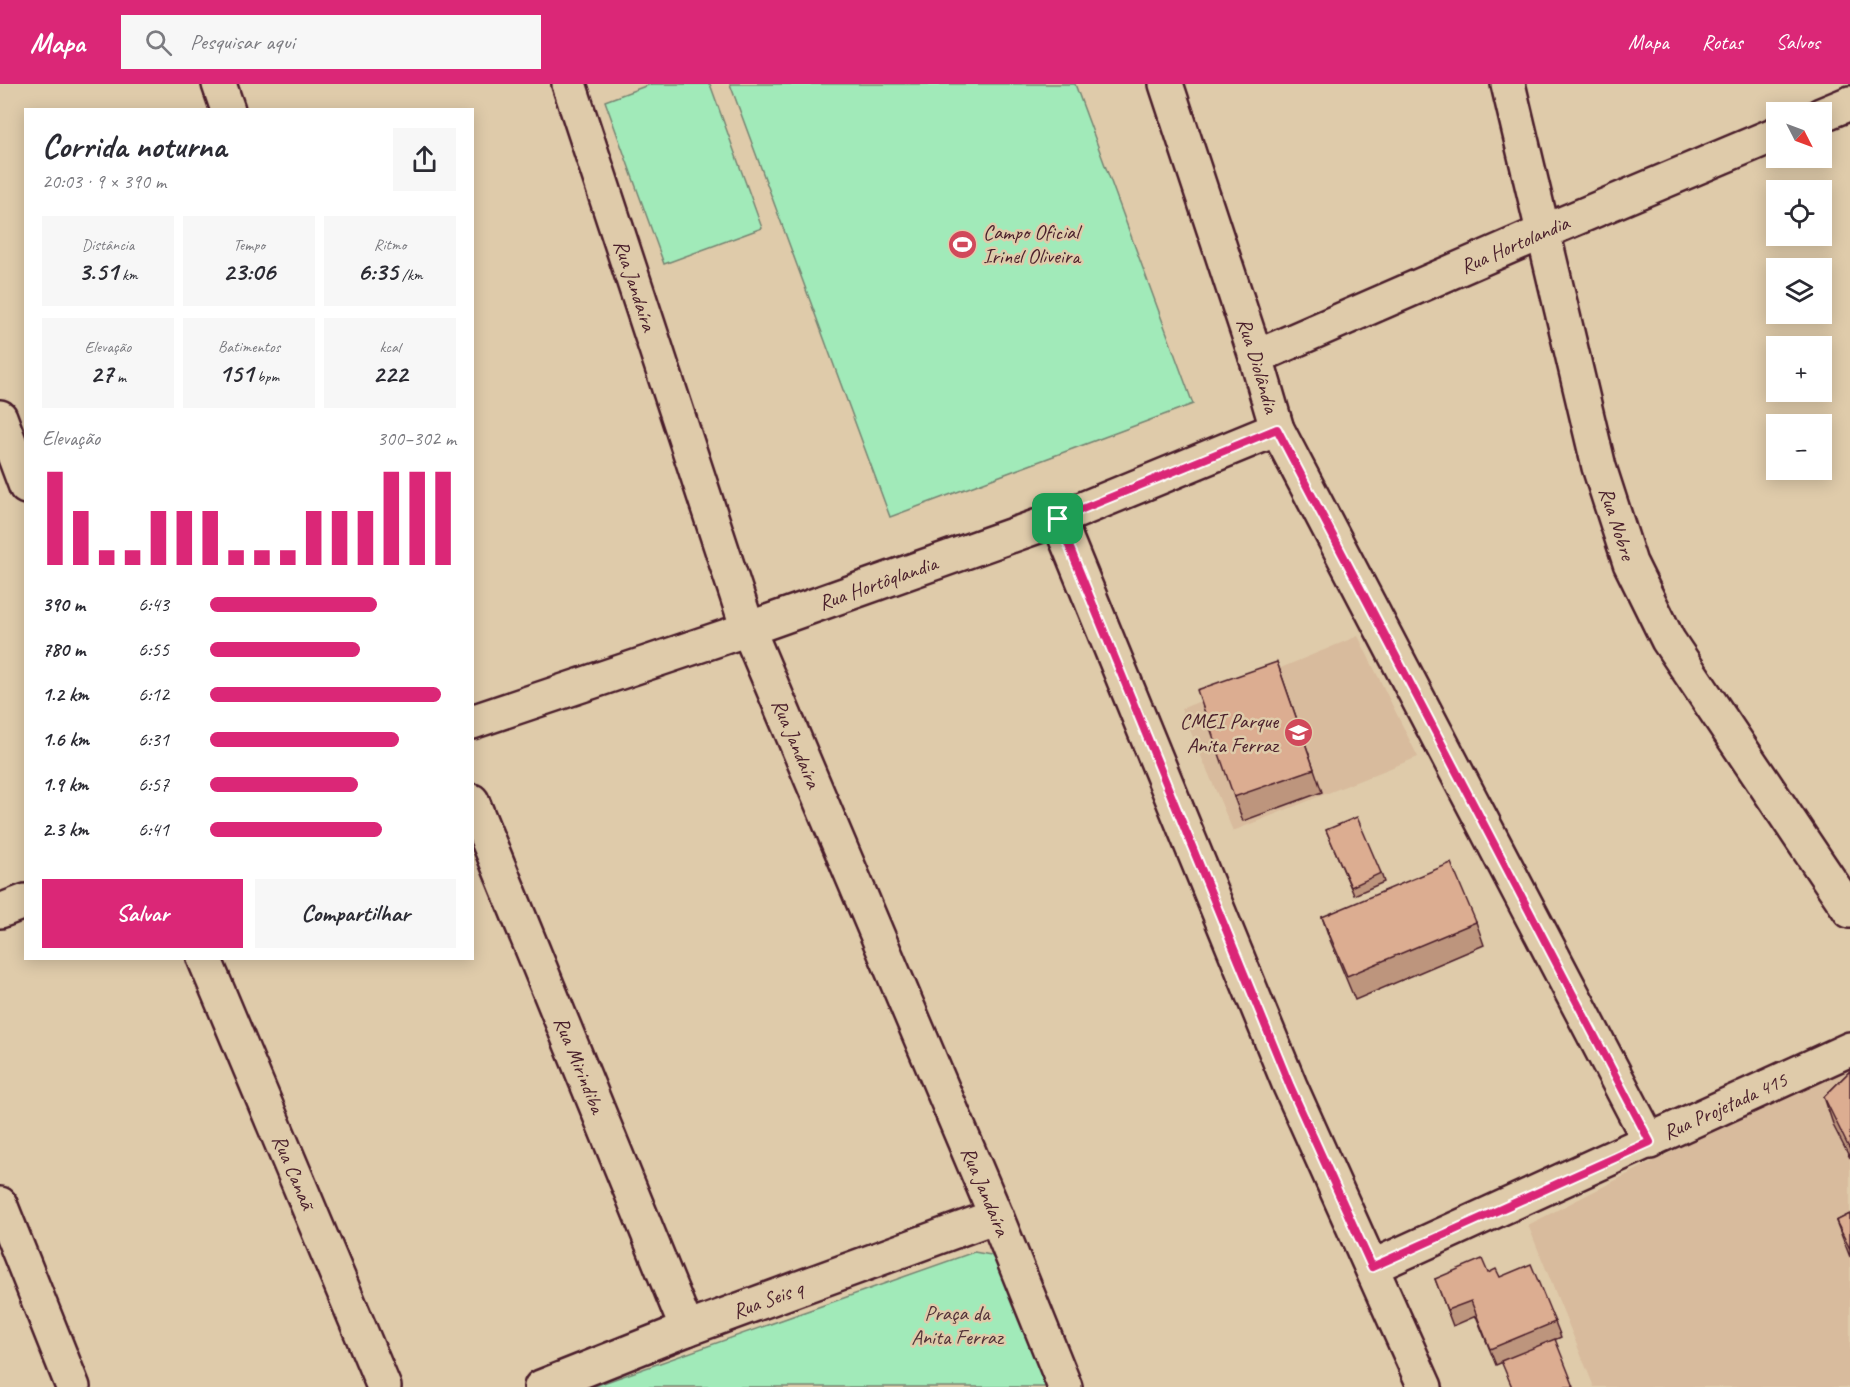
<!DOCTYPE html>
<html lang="pt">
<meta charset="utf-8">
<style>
:root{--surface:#fff;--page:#f7f7f7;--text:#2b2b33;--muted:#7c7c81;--accent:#db2777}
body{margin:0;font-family:Caveat,sans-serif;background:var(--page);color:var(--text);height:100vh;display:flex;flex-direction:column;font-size:22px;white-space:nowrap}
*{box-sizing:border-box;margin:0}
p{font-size:20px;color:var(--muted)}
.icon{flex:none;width:33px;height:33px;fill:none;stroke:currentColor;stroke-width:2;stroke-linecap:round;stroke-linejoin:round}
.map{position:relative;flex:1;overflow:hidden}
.side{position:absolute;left:24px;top:24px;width:450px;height:852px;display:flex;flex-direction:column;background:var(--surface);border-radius:0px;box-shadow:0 3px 15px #0003}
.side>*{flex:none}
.needle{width:39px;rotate:132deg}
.controls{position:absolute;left:1766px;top:18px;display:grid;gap:12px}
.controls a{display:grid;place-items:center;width:66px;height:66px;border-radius:0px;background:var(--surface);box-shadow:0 3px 15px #0003;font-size:30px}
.pin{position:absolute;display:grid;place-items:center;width:51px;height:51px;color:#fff;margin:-26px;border-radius:12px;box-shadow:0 3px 9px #0006}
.round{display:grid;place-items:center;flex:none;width:63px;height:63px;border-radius:0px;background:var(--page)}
.overview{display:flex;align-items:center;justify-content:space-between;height:102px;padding:0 18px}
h1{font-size:33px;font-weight:800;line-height:45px}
.figures{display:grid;grid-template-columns:repeat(3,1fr);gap:9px;height:102px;padding:6px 18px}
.figures div{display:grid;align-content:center;border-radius:0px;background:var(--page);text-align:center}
.figures b{font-size:26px;font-weight:800}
.figures small{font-size:16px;font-weight:400}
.figures p{font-size:16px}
.chart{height:168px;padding:12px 18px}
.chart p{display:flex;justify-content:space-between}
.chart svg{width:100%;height:108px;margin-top:6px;stroke:var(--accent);stroke-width:6}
.button{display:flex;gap:12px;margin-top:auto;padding:12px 18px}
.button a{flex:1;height:69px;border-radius:0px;background:var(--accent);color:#fff;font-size:24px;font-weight:800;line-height:69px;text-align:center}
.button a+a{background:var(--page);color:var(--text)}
ul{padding:0 18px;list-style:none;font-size:20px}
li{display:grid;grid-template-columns:96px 72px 1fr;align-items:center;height:45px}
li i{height:15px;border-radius:8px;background:var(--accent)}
header{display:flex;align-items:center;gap:36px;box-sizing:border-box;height:84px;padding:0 30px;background:var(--accent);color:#fff}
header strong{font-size:28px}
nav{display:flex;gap:33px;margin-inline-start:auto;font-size:21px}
.search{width:420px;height:54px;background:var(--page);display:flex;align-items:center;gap:15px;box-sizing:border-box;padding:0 21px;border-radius:0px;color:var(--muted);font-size:22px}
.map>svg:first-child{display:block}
</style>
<header>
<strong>Mapa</strong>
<div class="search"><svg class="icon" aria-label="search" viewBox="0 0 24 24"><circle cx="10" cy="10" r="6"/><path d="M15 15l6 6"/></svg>Pesquisar aqui</div>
<nav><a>Mapa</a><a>Rotas</a><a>Salvos</a></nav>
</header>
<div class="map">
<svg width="1850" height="1303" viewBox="0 0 1850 1303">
<rect width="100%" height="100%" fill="#dfcbaa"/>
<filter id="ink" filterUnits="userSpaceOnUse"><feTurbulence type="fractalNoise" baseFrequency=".0167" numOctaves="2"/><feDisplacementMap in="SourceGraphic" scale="12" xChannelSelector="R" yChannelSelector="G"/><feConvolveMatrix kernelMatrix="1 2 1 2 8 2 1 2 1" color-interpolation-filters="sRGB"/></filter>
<g filter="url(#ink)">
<g fill="#d8bb9d">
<path d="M 1358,552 L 1418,673 L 1233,747 L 1181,625 Z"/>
<path d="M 1850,977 L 1850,1303 L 1594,1303 L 1528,1141 Z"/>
</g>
<g fill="#a1eab9" stroke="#768472" stroke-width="1.5">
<path d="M 651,0 L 710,0 L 762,144 L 664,180 L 605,17 Z"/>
<path d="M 730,0 L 1075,0 L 1193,320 L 890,433 Z"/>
<path d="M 974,1168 L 991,1171 L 1002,1185 L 1048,1303 L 592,1303 Z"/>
</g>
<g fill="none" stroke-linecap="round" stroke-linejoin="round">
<defs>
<g id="street">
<path d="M 219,0 L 228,26"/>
<path id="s1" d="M 569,0 L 748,545 L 996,1132 L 1065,1303"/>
<path id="s2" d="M 1166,0 L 1256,273 L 1277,345 L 1650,1058"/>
<path id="s3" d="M 1508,0 L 1599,383 L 1630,479 L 1668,556 L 1850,827"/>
<path d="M 1821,31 L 1850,19"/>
<path id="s4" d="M 1256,273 L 1543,148 L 1776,50"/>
<path d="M 0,333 L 26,403"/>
<path d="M 1058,435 L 1290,1002 L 1425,1303"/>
<path id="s5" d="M 472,638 L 748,545 L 1058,435 L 1277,345"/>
<path id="s6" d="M 472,717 L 687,1245"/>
<path d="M 0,827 L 26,817"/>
<path id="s7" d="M 204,874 L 384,1303"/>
<path d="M 0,1120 L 73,1303"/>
<path id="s8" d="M 1372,1183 L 1850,965"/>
<path id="s9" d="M 541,1303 L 687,1245 L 996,1132"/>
</g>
</defs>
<use href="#street" stroke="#4a1f2b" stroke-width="38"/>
<use href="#street" stroke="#dfcbaa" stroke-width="33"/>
</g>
<g fill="#bd957d" stroke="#4a1f2b" stroke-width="1.5">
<path d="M 1277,578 L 1322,708 L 1243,737 L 1234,713 Z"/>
<path d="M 1326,746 L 1381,789 L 1384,798 L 1354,811 Z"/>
<path d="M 1322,833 L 1476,838 L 1484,861 L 1355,916 L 1330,856 Z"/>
<path d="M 1850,987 L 1850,1074 L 1834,1043 L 1824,1013 Z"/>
<path d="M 1850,1130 L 1850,1173 L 1836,1137 Z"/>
<path d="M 1500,1193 L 1555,1238 L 1561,1253 L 1496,1281 L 1476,1232 L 1453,1242 L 1435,1195 Z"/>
</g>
<g fill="#dcad91" stroke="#4a1f2b" stroke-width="1.5">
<path d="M 1277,578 L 1314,685 L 1234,713 L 1197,606 Z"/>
<path d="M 1357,733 L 1381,789 L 1351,803 L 1326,746 Z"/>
<path d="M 1451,779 L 1476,838 L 1347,892 L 1322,833 Z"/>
<path d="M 1850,987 L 1850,1066 L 1824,1013 Z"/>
<path d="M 1850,1130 L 1850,1165 L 1836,1137 Z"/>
<path d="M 1482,1175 L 1488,1189 L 1496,1185 L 1500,1193 L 1531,1180 L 1555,1238 L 1490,1265 L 1471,1217 L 1447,1226 L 1435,1195 Z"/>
<path d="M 1555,1255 L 1574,1303 L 1512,1303 L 1501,1277 Z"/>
</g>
</g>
<g fill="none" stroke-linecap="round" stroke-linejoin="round" filter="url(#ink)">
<defs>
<path id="route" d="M 1277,345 L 1650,1058 L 1372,1183 L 1290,1002 L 1058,435 Z"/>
</defs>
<use href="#route" stroke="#fff" stroke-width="12"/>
<use href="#route" stroke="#db2777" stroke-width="8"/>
</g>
<defs>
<symbol id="stadium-disc" viewBox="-11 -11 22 22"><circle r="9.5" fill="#d1495b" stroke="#dfcbaa"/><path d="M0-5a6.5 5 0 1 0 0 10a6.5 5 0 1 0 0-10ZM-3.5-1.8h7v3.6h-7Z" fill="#fff"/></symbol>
<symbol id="school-disc" viewBox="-11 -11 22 22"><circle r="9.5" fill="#d1495b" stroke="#dfcbaa"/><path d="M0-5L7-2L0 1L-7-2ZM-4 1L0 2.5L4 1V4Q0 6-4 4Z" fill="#fff"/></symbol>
</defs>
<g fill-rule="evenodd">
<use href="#stadium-disc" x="946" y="144" width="33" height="33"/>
<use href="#school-disc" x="1282" y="632" width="33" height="33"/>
</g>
<g text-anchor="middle" stroke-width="5" stroke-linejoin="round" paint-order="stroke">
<g font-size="21" fill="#4a1f2b" stroke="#dfcbaa" text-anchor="start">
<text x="983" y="155">Campo Oficial<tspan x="983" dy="24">Irinel Oliveira</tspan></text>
<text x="1278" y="644" text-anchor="end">CMEI Parque<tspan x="1278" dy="24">Anita Ferraz</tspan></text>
</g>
<g font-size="21" fill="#4a1f2b" stroke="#dfcbaa">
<text dy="7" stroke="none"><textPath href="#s4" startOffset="282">Rua Hortolandia</textPath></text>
<text dy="7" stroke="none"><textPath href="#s1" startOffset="212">Rua Jandaíra</textPath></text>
<text dy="7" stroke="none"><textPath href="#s2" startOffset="296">Rua Diolândia</textPath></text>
<text dy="7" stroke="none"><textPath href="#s3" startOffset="453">Rua Nobre</textPath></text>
<text dy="7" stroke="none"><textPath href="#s5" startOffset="429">Rua Hortôqlandia</textPath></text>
<text dy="7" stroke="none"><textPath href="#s1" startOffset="698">Rua Jandaíra</textPath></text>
<text dy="7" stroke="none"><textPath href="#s6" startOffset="285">Rua Mirindiba</textPath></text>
<text dy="7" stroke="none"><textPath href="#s8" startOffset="388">Rua Projetada 415</textPath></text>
<text dy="7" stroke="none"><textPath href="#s7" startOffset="232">Rua Canaã</textPath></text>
<text dy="7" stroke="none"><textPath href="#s1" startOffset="1184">Rua Jandaíra</textPath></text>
<text dy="7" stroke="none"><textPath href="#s9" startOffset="243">Rua Seis q</textPath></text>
</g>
<g font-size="21" fill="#533339" stroke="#dfcbaa">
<text x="957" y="1236">Praça da<tspan x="957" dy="24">Anita Ferraz</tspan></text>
</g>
</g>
</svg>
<div class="controls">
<a><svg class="needle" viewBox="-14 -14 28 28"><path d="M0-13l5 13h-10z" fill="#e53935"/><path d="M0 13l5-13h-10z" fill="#7c7c81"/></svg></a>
<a><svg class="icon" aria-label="locate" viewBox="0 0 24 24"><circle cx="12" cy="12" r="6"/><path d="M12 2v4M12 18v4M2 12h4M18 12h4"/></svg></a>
<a><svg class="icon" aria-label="layers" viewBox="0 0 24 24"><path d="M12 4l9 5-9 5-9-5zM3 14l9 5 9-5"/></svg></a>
<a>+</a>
<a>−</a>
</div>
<div class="pin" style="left:1058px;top:435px;background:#1e9e55"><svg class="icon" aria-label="arrive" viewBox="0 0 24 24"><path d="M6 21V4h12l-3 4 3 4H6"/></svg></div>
<section class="side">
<div class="overview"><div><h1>Corrida noturna</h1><p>20:03 · 9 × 390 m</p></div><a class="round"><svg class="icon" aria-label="share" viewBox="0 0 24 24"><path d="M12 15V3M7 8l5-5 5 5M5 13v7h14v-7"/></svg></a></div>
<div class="figures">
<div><p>Distância</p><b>3.51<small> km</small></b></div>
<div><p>Tempo</p><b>23:06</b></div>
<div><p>Ritmo</p><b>6:35<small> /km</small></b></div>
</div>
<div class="figures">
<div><p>Elevação</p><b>27<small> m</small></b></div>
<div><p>Batimentos</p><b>151<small> bpm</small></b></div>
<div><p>kcal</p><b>222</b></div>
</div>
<div class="chart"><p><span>Elevação</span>300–302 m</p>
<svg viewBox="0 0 160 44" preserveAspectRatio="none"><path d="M5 44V6M15 44V22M25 44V38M35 44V38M45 44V22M55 44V22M65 44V22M75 44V38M85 44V38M95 44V38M105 44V22M115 44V22M125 44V22M135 44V6M145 44V6M155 44V6"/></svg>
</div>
<ul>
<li><b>390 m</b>6:43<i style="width:68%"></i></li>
<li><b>780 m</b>6:55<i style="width:61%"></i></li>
<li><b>1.2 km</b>6:12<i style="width:94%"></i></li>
<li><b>1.6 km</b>6:31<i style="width:77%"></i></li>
<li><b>1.9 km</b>6:57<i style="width:60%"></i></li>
<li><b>2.3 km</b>6:41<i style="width:70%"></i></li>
</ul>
<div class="button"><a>Salvar</a><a>Compartilhar</a></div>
</section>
</div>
